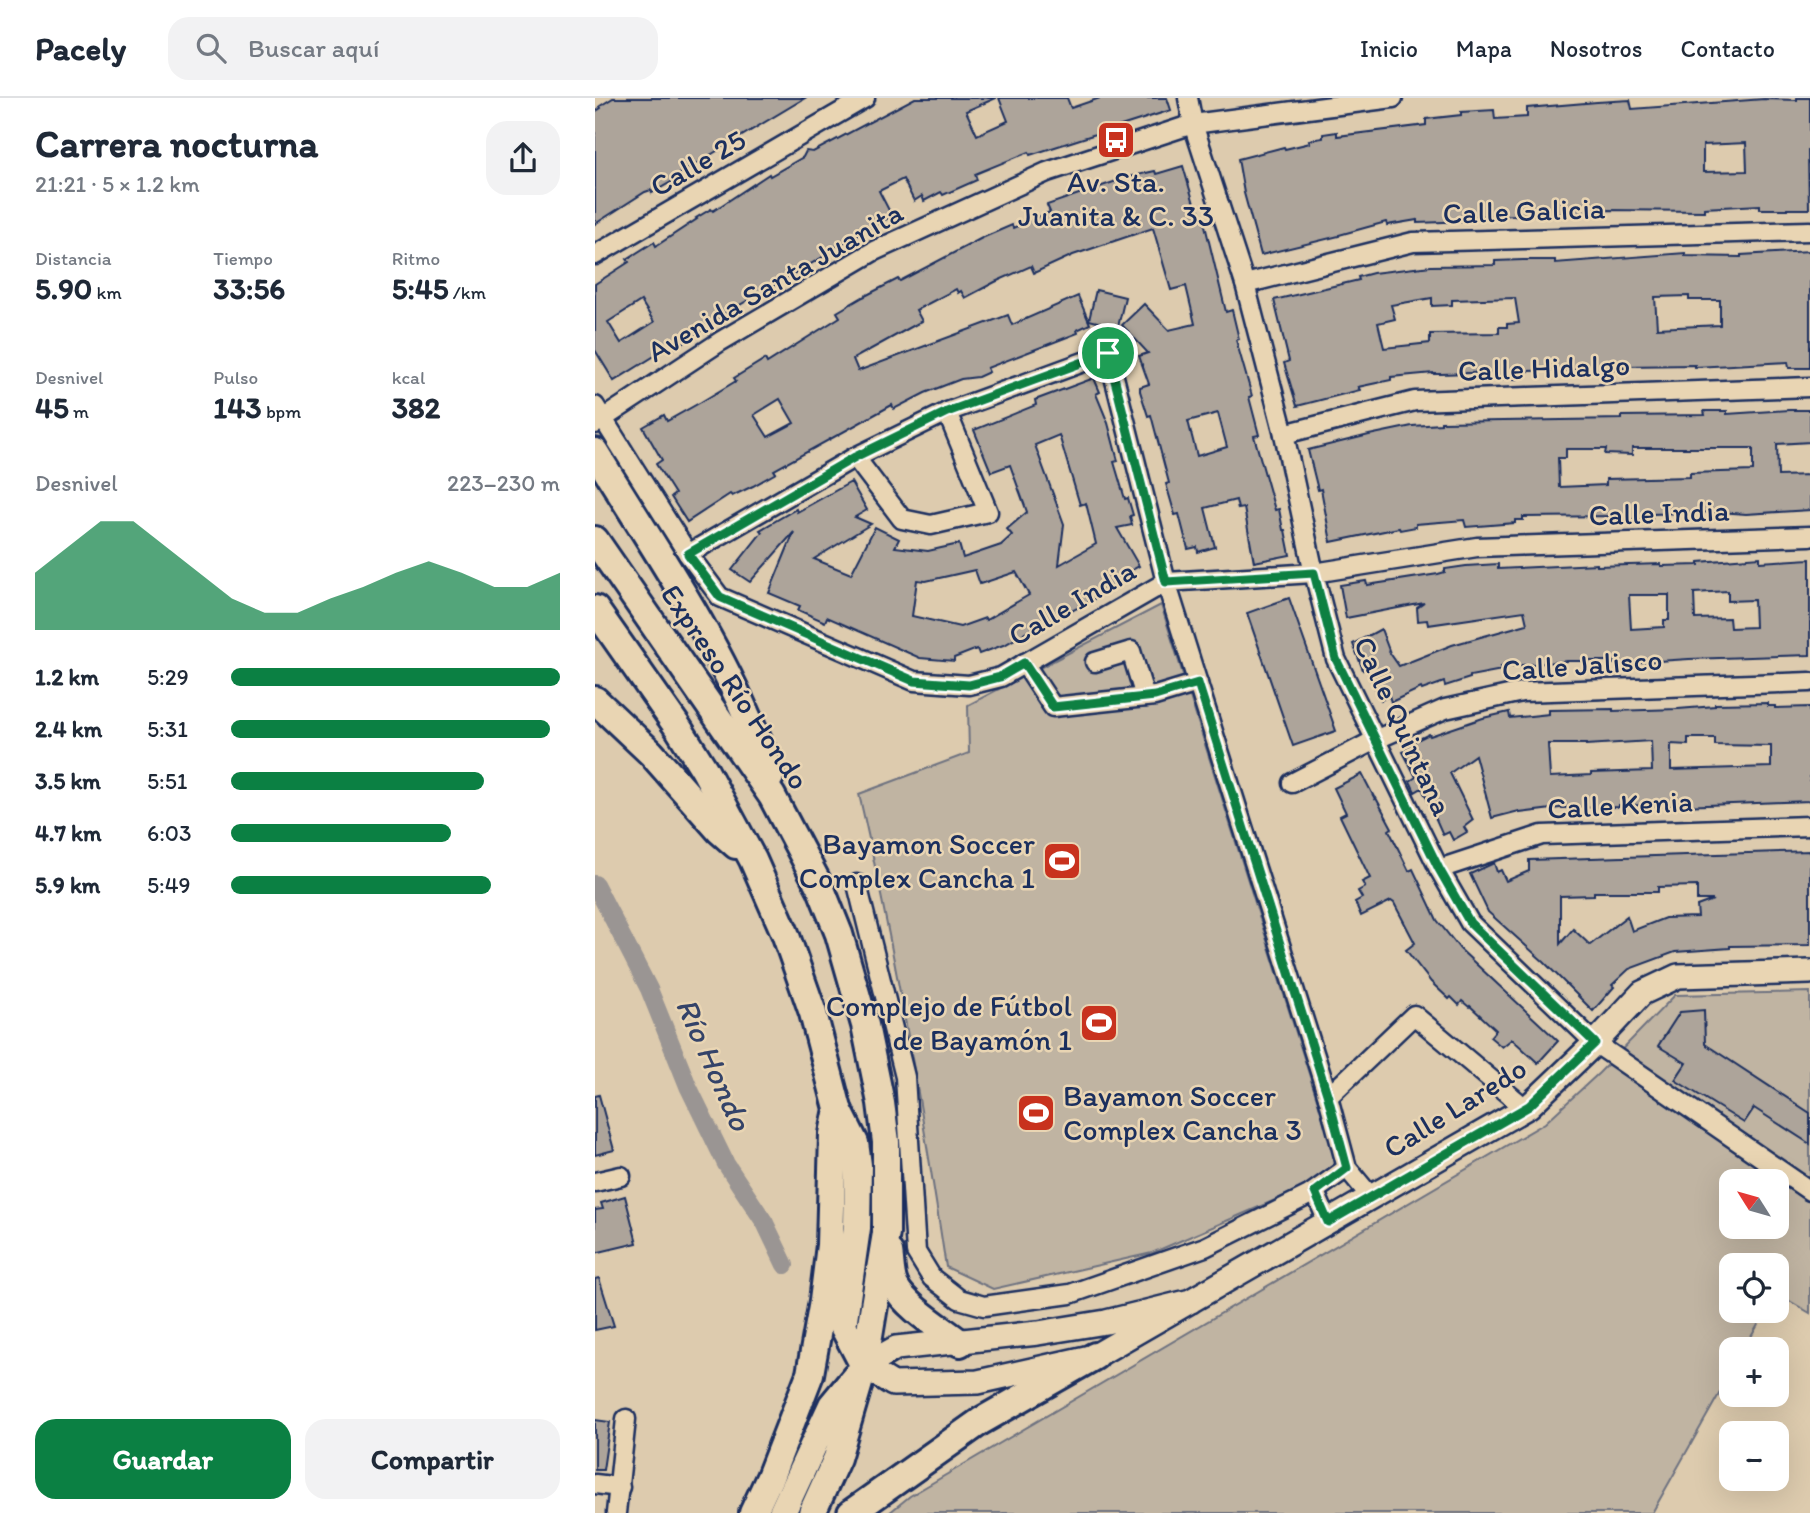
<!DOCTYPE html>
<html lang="es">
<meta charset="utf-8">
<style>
:root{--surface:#fff;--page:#f2f2f3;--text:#1f2937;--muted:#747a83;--line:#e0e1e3;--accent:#0b8043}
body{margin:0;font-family:Itim,sans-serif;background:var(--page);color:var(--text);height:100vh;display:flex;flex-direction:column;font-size:26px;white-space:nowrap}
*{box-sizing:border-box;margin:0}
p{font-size:23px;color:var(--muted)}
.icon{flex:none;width:38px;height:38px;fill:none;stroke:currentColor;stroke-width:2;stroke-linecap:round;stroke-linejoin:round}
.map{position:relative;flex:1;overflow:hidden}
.panel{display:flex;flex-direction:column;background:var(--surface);width:595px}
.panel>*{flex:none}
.needle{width:46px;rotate:307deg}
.controls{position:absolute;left:1124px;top:1071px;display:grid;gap:14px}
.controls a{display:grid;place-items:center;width:70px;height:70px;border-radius:14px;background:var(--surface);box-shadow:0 7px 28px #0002;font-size:35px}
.pin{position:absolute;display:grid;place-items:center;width:60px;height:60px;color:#fff;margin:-30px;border:4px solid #fff;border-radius:50%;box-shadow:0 2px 7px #0007}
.round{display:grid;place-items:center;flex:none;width:74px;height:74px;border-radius:21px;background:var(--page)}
.head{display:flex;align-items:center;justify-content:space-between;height:119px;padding:0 35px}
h1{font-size:38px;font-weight:800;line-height:52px}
.stats{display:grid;grid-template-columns:repeat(3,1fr);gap:10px;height:119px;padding:7px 35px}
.stats div{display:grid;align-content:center}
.stats b{font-size:30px;font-weight:800}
.stats small{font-size:19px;font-weight:400}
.stats p{font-size:19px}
.chart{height:196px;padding:14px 35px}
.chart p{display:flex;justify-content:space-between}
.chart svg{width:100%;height:126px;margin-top:7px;fill:var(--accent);opacity:.7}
.action{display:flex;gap:14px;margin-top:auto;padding:14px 35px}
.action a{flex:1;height:80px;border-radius:21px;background:var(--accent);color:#fff;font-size:28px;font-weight:800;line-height:80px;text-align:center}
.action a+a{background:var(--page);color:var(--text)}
ul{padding:0 35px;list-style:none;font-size:23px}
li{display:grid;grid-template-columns:112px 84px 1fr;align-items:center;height:52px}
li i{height:18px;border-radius:9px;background:var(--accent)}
header{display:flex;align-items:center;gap:42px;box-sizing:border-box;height:98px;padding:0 35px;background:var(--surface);border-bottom:2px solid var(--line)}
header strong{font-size:33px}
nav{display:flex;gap:38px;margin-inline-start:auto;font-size:24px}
.search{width:490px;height:63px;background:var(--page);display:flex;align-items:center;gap:18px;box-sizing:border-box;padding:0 24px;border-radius:21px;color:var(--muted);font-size:26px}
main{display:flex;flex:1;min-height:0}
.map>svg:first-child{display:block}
</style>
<header>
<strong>Pacely</strong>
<div class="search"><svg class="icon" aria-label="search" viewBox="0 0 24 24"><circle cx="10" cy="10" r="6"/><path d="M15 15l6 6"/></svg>Buscar aquí</div>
<nav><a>Inicio</a><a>Mapa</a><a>Nosotros</a><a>Contacto</a></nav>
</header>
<main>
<section class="panel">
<div class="head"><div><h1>Carrera nocturna</h1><p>21:21 · 5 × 1.2 km</p></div><a class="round"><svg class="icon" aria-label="share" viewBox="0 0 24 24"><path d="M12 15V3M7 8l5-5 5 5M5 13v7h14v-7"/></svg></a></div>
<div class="stats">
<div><p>Distancia</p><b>5.90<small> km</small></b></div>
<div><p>Tiempo</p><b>33:56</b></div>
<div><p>Ritmo</p><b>5:45<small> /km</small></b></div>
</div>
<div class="stats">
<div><p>Desnivel</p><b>45<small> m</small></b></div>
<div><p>Pulso</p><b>143<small> bpm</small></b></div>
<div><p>kcal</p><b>382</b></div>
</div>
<div class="chart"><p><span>Desnivel</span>223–230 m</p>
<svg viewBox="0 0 160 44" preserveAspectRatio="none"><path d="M0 44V24L10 15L20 6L30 6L40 15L50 24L60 33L70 38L80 38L90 33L100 29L110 24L120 20L130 24L140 29L150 29L160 24V44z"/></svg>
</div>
<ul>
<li><b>1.2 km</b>5:29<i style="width:100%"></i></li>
<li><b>2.4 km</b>5:31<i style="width:97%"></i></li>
<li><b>3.5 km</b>5:51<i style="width:77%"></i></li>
<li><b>4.7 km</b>6:03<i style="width:67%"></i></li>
<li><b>5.9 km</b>5:49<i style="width:79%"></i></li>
</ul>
<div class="action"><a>Guardar</a><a>Compartir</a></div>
</section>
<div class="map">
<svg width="1215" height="1415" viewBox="0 0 1215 1415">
<rect width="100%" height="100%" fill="#ddcbae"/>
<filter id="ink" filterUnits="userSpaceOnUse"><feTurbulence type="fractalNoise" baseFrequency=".0143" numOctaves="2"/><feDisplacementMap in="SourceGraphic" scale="14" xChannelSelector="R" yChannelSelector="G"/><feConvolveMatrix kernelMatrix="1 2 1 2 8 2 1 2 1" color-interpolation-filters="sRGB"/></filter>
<g filter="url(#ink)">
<g fill="#c0b4a2" stroke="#6e7280" stroke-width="2" fill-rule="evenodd">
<path d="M 566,507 L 745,1074 L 557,1155 L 398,1191 L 351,1169 C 327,1010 300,852 264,696 L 374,655 L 373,607 Z"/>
<path d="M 1215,894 L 1215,1215 L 1181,1195 L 1181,1167 L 1136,1167 L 1136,1213 L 1171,1213 L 1149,1251 L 1136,1251 L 1136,1275 L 1057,1415 L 294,1415 L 315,1398 L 950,1025 L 1004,975 L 1080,897 ZM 1136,1083 L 1181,1083 L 1181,1129 L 1136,1129 Z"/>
</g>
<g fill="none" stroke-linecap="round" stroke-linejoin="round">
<path stroke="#9a9593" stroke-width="18" d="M 0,786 L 54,891 L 93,988 L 131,1066 L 170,1125 L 190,1167"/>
</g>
<g fill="#ada49a" stroke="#1b2f5e" stroke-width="2" fill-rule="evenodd">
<path d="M 18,0 L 210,0 L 97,68 L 80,79 L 81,81 L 57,95 L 56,92 L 50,94 L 0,126 L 0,14 L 6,10 L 5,8 Z"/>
<path d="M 320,0 L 401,0 L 371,13 L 382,37 L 413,23 L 404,0 L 472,0 L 476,10 L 505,0 L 572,0 L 576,12 L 435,57 L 434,54 L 380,76 L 382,82 L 348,97 L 346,94 L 329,103 L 327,98 L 319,103 L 308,81 L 284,93 L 297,118 L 237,151 L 238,153 L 105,230 L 107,233 L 76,252 L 74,249 L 19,283 L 0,252 L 0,186 L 34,164 L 32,161 L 59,144 L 61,148 L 102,121 L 101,120 L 116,111 L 118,113 L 174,76 L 175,78 L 208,59 L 211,53 L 218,54 ZM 46,203 L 59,224 L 26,245 L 13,224 Z"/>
<path d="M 1202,0 L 1215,0 L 1215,52 L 1213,52 L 1214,111 L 1165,111 L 1165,107 L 1109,110 L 1109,113 L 1010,112 L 1010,115 L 884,118 L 875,119 L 876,123 L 822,125 L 822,122 L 792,127 L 791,124 L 744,137 L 744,138 L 666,157 L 649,95 L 643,61 L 689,49 L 690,51 L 715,45 L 714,42 L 728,40 L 728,36 L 742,34 L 742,38 L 831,27 L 831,21 L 866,17 L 866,14 L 899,12 L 900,21 L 932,19 L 932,10 L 1002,4 L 1035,2 L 1037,11 L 1169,1 L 1202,2 ZM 1151,45 L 1152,73 L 1108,74 L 1108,47 Z"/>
<path d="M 588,68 L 600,109 L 602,108 L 609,123 L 631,214 L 637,212 L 644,241 L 641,242 L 657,298 L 654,299 L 664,337 L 659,338 L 680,412 L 684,411 L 688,432 L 690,432 L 695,457 L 659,464 L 649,410 L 643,411 L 641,402 L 610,410 L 620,449 L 603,454 L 602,449 L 593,451 L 584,416 L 580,417 L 571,386 L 574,385 L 556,317 L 553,318 L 545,293 L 545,289 L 554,286 L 544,258 L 553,255 L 527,227 L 549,206 L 574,232 L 600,226 L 591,188 L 576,192 L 558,130 L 478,157 L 439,175 L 436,168 L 400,184 L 370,200 L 366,193 L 363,195 L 361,191 L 321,212 L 327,223 L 258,261 L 263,273 L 413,217 L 417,227 L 483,198 L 495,226 L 482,232 L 483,235 L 392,270 L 394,274 L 383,279 L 366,281 L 330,295 L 299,311 L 297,307 L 179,372 L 181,375 L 158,388 L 137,398 L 135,396 L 92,424 L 76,399 L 80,396 L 61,366 L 67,362 L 48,329 L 69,317 L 72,323 L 106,304 L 141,283 L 139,280 L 170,261 L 172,265 L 245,219 L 242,214 L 268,199 L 303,181 L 305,183 L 387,140 L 417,127 L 418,130 L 455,114 L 452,107 L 533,79 L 560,73 L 561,76 ZM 185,301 L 199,325 L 173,339 L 159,317 ZM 623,315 L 632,349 L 602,358 L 593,323 Z"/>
<path d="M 1215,153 L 1215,270 L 1194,270 L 1193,264 L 1100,269 L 1100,267 L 1029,268 L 1030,271 L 931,273 L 931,278 L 923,278 L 923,281 L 901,281 L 901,274 L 846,276 L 838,276 L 838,275 L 796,279 L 796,282 L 763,289 L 765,292 L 702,308 L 689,265 L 694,263 L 679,202 L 764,182 L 763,179 L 778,175 L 836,168 L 900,167 L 900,163 L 928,162 L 960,162 L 960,165 L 1090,155 L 1090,158 L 1146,159 L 1146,157 ZM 1094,198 L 1094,202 L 1125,202 L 1125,227 L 1062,230 L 1060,199 ZM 837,200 L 837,208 L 857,207 L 857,202 L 920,200 L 924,225 L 912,226 L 912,229 L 904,229 L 904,235 L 835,236 L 835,245 L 789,250 L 783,225 L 800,221 L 796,207 Z"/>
<path d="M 501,192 L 530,199 L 523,229 L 494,222 Z"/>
<path d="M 499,280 L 505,294 L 501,296 L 513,325 L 523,363 L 519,364 L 530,401 L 533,400 L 538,417 L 535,418 L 537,427 L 522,430 L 544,468 L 519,482 L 522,488 L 497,502 L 447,529 L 446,526 L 411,546 L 384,556 L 382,551 L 359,560 L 359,563 L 325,560 L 232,519 L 230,524 L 203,512 L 205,508 L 174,495 L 199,434 L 155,484 L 137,472 L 167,434 L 165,432 L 201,411 L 202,414 L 256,384 L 272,412 L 260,419 L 276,426 L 219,461 L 256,476 L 280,429 L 304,441 L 300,449 L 333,453 L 364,446 L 368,460 L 406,447 L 417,437 L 412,431 L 432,414 L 415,367 L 396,374 L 379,332 L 441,307 L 440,302 ZM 464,337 L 485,407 L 491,405 L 501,446 L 464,467 L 469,426 L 440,347 ZM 380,472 L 385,486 L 421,474 L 434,497 L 391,522 L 390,520 L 365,529 L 317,518 L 322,482 L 331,483 Z"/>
<path d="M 1194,312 L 1215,312 L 1215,344 L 1182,346 L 1183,378 L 1215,377 L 1215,412 L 1151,416 L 1125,414 L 1056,416 L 1057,421 L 1026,421 L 1026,418 L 928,419 L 928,422 L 920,422 L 920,425 L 871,429 L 869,422 L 821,426 L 821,429 L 805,432 L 804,430 L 736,444 L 726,391 L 723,392 L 713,352 L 774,337 L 817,328 L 846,326 L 846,324 L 1027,321 L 1027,318 L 1110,317 L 1109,313 L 1132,313 L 1132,316 ZM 1037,350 L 1158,350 L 1158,373 L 1095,375 L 1095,379 L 1011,381 L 1011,387 L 964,389 L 963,360 L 971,360 L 971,351 L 1011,351 L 1010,356 L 1037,357 Z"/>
<path d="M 1165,459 L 1165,464 L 1215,461 L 1215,557 L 1094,561 L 1018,566 L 1018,563 L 972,563 L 906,569 L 907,572 L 875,578 L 875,580 L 850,588 L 849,584 L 827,592 L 826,590 L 796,604 L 794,598 L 786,602 L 771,570 L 768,572 L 758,546 L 786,531 L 795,555 L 804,568 L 857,547 L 932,526 L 929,513 L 833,527 L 832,522 L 823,523 L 822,510 L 829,505 L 751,520 L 745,487 L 771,483 L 772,487 L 843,476 L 850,474 L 850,471 L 871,468 L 903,466 L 903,471 L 1002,466 L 1002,468 L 1066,466 L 1066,468 L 1104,467 L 1104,464 ZM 1133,493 L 1133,503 L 1159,502 L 1160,529 L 1135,530 L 1134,520 L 1100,521 L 1099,495 ZM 1034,497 L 1074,497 L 1074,522 L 1069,522 L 1069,529 L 1036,531 Z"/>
<path d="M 694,500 L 741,633 L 698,648 L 652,515 Z"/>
<path d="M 1173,605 L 1173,608 L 1180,608 L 1180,610 L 1215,609 L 1215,703 L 1087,708 L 1024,707 L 1024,709 L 965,710 L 924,715 L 924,713 L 897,720 L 880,657 L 855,675 L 878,722 L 869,729 L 872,734 L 858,742 L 854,734 L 848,737 L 827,690 L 820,694 L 815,683 L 821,679 L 808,654 L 812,652 L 810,648 L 834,636 L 835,638 L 888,620 L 914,614 L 915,620 L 954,616 L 954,612 L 1018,611 L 1018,613 L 1083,611 L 1120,608 L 1120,606 ZM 1093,640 L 1120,640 L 1120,647 L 1176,648 L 1176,669 L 1076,672 L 1076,646 L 1093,647 ZM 1056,643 L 1057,673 L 996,675 L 996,677 L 955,679 L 953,646 L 991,646 L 991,647 Z"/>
<path d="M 767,676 L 780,701 L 781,700 L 797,730 L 794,732 L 814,773 L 818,771 L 842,822 L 865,851 L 963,943 L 943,965 L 917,941 L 907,949 L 895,939 L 901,932 L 875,908 L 874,909 L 867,903 L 864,907 L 856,899 L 854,901 L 836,884 L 811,852 L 820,845 L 799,805 L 796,803 L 766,818 L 760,804 L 767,800 L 763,793 L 770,789 L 767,784 L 775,780 L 745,718 L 751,715 L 739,690 Z"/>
<path d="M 1215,753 L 1215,847 L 1135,848 L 1135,850 L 1080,854 L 1034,871 L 1017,887 L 1019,889 L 998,913 L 949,864 L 893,814 L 875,776 L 899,765 L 902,774 L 906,772 L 911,783 L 934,773 L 934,762 ZM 1102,788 L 1102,802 L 1118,802 L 1102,808 L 1103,819 L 1070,820 L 1037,833 L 1032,818 L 995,847 L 978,831 L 965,846 L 965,798 L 999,797 L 999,794 L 1063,794 L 1063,789 Z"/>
<path d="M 1109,912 L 1110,946 L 1215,1015 L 1215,1046 L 1159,1010 L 1149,1025 L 1080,982 L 1091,965 L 1063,948 L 1085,914 Z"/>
<path d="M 4,997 L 19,1052 L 0,1057 L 0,998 Z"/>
<path d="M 30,1098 L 42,1145 L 0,1155 L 0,1112 L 8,1111 L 6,1105 Z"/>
<path d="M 4,1180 L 19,1228 L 0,1232 L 0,1181 Z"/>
<path d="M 0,1322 L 15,1324 L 8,1372 L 0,1372 Z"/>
</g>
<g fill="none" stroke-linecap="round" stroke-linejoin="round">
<defs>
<g id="minor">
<path d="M 593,0 L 598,26 L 650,186 L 689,336 L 719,475 L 741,561 L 844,771 L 875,825 L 1000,945 L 1215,1093"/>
<path d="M 0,157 L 270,0"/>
<path d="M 650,186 L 818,144 L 1215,133"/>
<path d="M 0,308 L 93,456 L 125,499 L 319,583 L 374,587 L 406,579 L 571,484 L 719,475 L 882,449 L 1215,438"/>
<path d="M 0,326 L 126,243 L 279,153 L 452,74 L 598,26 L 798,0"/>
<path d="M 689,336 L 820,303 L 1215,289"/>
<path d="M 260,359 L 307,421 L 336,427 L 393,414 L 352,314"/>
<path d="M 93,456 L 260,359 L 352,314 L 513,255 L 571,484 L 733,999 L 752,1070 L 776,1099"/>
<path d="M 500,564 L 536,553 L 550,599"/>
<path d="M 429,565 L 458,609 L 560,598 L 603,585"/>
<path d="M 697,685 L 780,642 L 850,611 L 927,594 L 1215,584"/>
<path d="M 844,771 L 947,737 L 1215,728"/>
<path d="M 262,786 L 310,979 L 321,1154 L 337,1180 L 364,1201 L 389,1208 L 475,1196 L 610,1149 L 714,1097 L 752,1070"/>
<path d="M 733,999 L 819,917 L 930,1010"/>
<path d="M 0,1084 L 26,1078"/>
<path d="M 720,1094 L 733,1124"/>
<path d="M 0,1386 L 25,1389"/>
<path d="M 21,1415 L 31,1321"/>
</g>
<path id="major" d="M 596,1203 L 511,1224 L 443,1235 L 301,1250 L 269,1268 L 298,1286 L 383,1284 L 500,1258 L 934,1008 L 1000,945 L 1047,895 L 1083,878 L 1215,874"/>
<g id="highway">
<path d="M 0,354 C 52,439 110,523 150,614 C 159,635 171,656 175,679"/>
<path d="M 0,442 L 177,698 L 226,791 L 244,836 L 270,927 L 286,1005 L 291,1044 L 291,1135 L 269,1268 L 242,1360 L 217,1415"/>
<path d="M 0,511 L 84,631 L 109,671 L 158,762 L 190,835 L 218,915 L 243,1011 L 238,1036 L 235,1147 L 228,1203 L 215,1276 L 175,1379 L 158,1415"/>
<path d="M 0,602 L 56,655 L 124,732 L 141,747"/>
<path d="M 243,1011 L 260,1045 L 263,1067 L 262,1130 L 248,1228 L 269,1268"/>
<path d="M 294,1154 C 296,1165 295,1178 300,1188 C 311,1209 346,1230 365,1245"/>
<path d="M 187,1415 L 237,1307 L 261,1278"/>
<path d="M 256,1415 L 386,1323 L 500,1258"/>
</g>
</defs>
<use href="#minor" stroke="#1b2f5e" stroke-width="23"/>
<use href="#major" stroke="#1b2f5e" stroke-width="28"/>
<use href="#highway" stroke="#1b2f5e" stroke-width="32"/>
<use href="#minor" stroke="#e9d5b3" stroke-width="18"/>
<use href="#major" stroke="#e9d5b3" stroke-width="23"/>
<use href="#highway" stroke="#e9d5b3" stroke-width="26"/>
</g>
</g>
<g fill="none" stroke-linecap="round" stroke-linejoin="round" filter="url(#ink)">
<defs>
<path id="route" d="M 513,255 L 571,484 L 719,475 L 741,561 L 844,771 L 875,825 L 1000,945 L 934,1008 L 733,1124 L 720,1094 L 752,1070 L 733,999 L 603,585 L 560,598 L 458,609 L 429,565 L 405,579 L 374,587 L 319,583 L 125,499 L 93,456 L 260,359 L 352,314 Z"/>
</defs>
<use href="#route" stroke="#fff" stroke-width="14"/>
<use href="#route" stroke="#0b8043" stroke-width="9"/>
</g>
<defs>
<symbol id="bus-square" viewBox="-11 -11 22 22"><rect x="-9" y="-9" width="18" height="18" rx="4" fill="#c8321e" stroke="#e9d5b3"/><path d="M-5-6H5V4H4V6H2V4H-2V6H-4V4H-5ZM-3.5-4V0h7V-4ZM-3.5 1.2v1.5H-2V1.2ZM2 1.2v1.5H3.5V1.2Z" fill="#fff"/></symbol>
<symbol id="stadium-square" viewBox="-11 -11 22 22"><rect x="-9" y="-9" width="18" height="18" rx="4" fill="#c8321e" stroke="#e9d5b3"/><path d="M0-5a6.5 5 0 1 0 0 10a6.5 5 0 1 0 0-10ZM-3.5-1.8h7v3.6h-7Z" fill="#fff"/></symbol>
</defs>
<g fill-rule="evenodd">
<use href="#bus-square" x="499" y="20" width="44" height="44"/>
<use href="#stadium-square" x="445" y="741" width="44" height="44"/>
<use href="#stadium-square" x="482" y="903" width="44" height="44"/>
<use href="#stadium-square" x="419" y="993" width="44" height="44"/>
</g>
<g text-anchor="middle" stroke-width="5" stroke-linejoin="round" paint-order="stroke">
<g font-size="30" fill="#1b2f5e" stroke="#e9d5b3">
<text transform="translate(103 65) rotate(-30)" y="10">Calle 25</text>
<text transform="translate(929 113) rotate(-2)" y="10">Calle Galicia</text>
<text transform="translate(180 184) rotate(-30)" y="10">Avenida Santa Juanita</text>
<text transform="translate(949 270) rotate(-2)" y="10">Calle Hidalgo</text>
<text transform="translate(1064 415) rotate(-2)" y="10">Calle India</text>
<text transform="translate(477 505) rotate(-30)" y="10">Calle India</text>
<text transform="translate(987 567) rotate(-4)" y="10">Calle Jalisco</text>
<text transform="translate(140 589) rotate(56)" y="10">Expreso Río Hondo</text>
<text transform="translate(808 628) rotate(65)" y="10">Calle Quintana</text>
<text transform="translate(1025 707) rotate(-3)" y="10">Calle Kenia</text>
<text transform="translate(860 1010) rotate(-32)" y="10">Calle Laredo</text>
</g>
<g font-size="30" fill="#1b2f5e" stroke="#e9d5b3" text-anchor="end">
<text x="521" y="94" text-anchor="middle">Av. Sta.<tspan x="521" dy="34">Juanita &amp; C. 33</tspan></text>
<text x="440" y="756">Bayamon Soccer<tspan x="440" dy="34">Complex Cancha 1</tspan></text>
<text x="477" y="918">Complejo de Fútbol<tspan x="477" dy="34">de Bayamón 1</tspan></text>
<text x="468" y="1008" text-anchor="start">Bayamon Soccer<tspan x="468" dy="34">Complex Cancha 3</tspan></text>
</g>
<g font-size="32" font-style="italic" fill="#344369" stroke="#e9d5b3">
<text transform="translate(119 966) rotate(66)" y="11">Río Hondo</text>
</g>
</g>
</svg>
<div class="controls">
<a><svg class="needle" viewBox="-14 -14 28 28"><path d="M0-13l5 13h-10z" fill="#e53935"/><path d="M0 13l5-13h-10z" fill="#747a83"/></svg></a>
<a><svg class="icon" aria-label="locate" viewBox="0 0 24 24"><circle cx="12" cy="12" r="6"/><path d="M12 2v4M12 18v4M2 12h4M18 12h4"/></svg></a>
<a>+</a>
<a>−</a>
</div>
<div class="pin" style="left:513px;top:255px;background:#1e9e55"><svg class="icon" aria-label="arrive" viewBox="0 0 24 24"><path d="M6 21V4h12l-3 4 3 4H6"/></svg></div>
</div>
</main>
